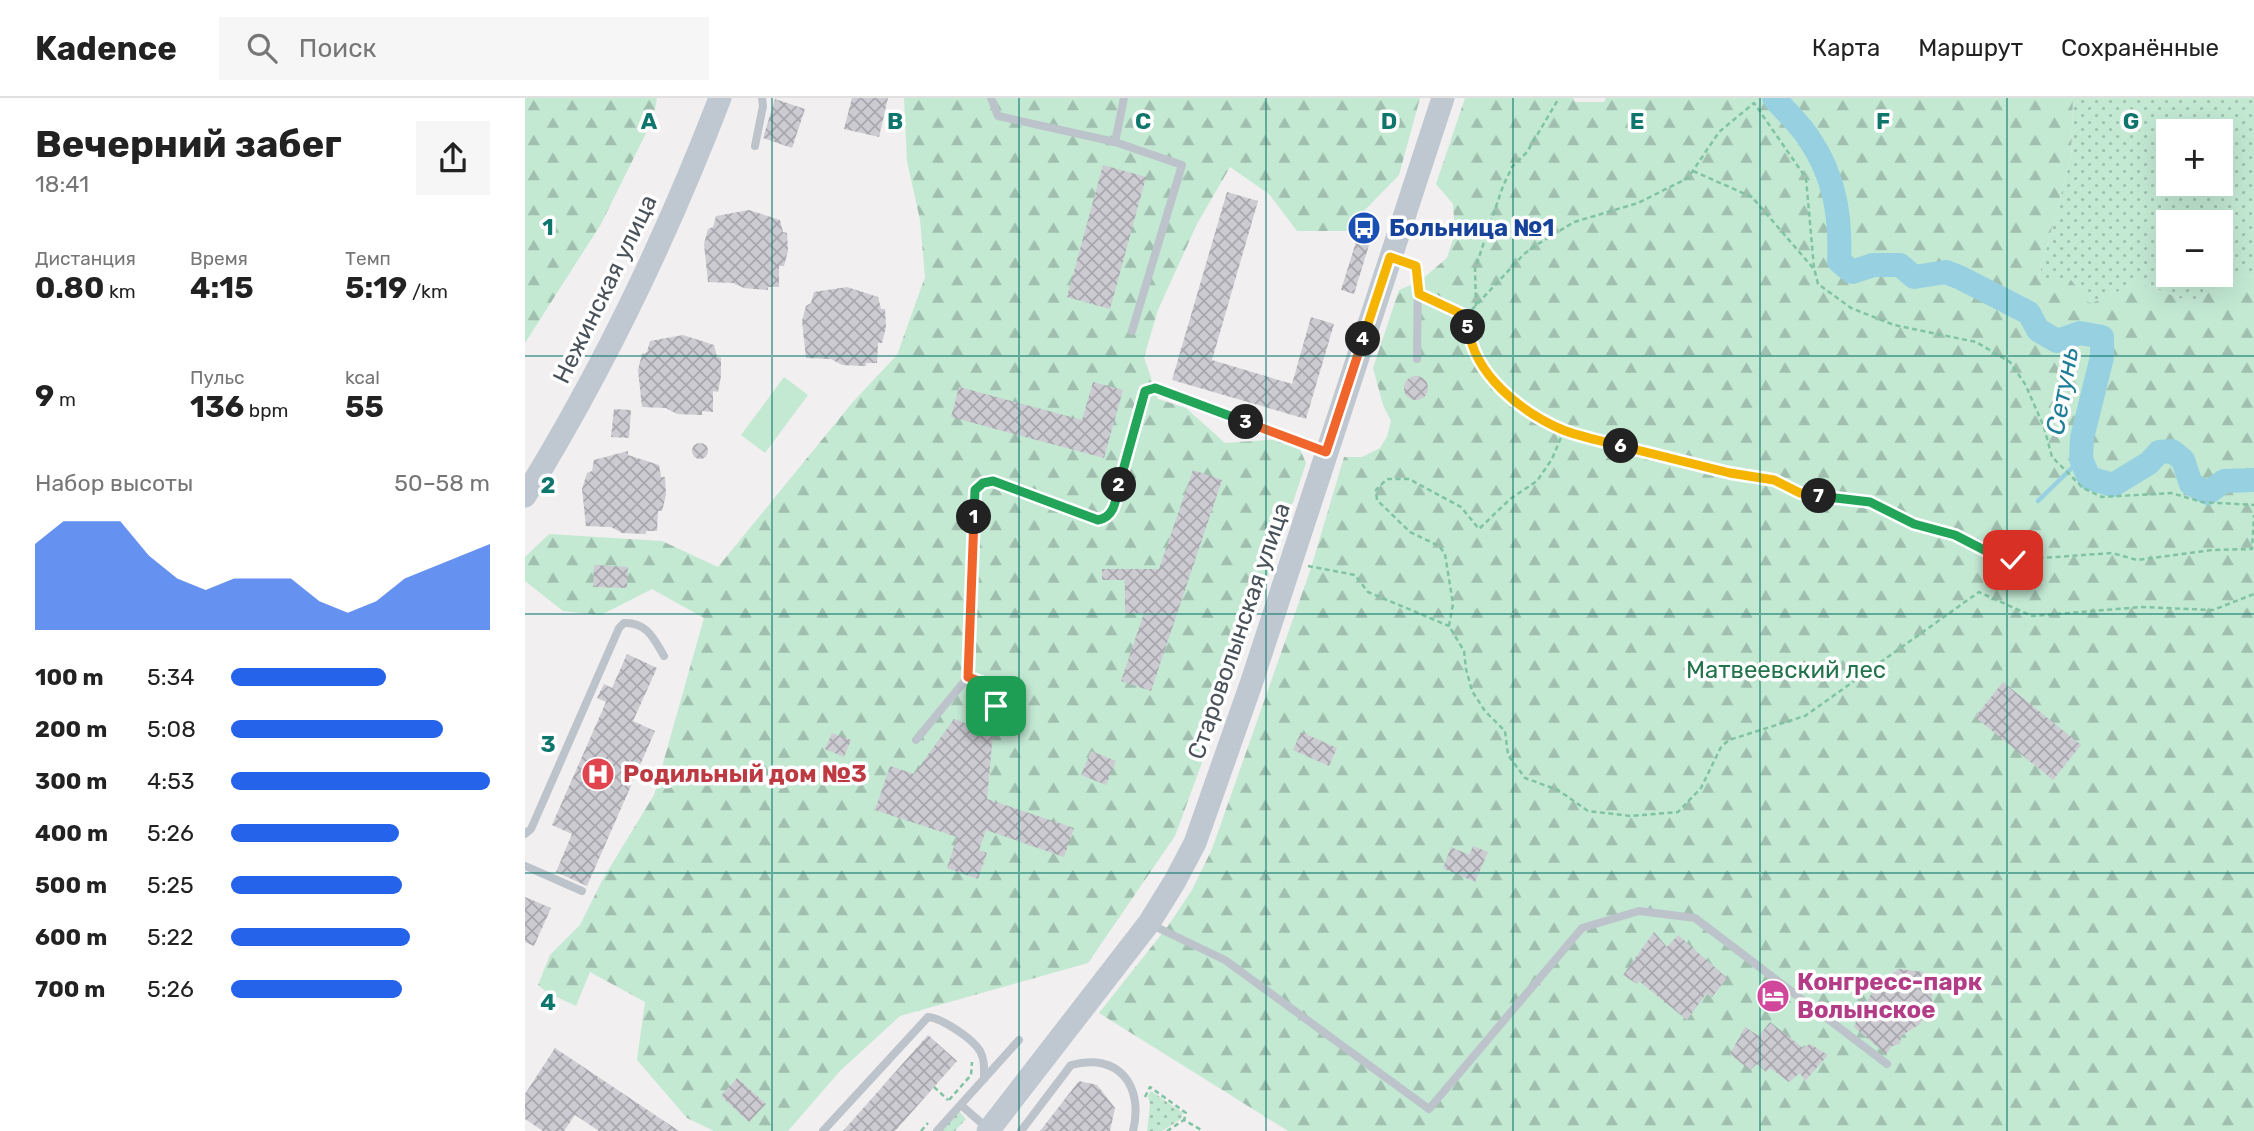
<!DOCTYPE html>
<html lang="ru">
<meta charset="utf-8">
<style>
:root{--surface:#fff;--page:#f6f6f6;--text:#222;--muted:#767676;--line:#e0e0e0;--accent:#2563eb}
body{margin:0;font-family:Rubik,sans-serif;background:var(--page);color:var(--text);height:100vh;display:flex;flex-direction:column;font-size:26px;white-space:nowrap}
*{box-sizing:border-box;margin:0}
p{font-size:23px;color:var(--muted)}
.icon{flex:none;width:38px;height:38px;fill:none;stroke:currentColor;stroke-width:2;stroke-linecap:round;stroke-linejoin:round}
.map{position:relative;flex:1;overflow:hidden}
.side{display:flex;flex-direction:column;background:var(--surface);width:525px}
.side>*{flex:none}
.fabs{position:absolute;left:1631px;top:21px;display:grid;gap:14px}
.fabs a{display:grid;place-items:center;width:77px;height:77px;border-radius:0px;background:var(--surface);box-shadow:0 7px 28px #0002;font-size:35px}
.pin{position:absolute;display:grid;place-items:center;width:60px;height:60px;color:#fff;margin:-30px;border-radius:14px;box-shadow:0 4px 10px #0006}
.km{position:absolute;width:35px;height:35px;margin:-18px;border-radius:50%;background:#222;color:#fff;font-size:19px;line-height:35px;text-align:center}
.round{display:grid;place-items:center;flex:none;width:74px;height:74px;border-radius:0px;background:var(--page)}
.overview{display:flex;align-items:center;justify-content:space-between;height:119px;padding:0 35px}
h1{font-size:38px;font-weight:700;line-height:52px}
.figures{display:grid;grid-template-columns:repeat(3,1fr);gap:10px;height:119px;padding:7px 35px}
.figures div{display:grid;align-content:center}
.figures b{font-size:30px;font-weight:700}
.figures small{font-size:19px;font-weight:400}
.figures p{font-size:19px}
.chart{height:196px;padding:14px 35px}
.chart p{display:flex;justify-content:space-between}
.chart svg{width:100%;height:126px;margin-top:7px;fill:var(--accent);opacity:.7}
ul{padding:0 35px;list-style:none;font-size:23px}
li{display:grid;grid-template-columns:112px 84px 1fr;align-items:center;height:52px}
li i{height:18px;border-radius:9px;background:var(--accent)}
header{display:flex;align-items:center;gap:42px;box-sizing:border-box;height:98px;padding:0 35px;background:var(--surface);border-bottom:2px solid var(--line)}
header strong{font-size:33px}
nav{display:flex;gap:38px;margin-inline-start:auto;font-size:24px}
.search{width:490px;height:63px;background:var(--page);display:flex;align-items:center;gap:18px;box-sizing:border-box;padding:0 24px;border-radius:0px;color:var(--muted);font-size:26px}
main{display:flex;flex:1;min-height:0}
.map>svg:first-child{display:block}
</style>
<header>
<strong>Kadence</strong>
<div class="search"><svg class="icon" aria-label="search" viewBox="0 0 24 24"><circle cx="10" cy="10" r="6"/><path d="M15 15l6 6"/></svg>Поиск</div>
<nav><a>Карта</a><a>Маршрут</a><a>Сохранённые</a></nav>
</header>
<main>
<section class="side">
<div class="overview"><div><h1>Вечерний забег</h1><p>18:41</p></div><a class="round"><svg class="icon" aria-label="share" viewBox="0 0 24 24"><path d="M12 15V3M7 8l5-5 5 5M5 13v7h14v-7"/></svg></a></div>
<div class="figures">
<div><p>Дистанция</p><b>0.80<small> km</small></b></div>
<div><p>Время</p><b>4:15</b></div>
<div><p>Темп</p><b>5:19<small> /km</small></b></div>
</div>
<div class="figures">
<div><b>9<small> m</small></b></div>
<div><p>Пульс</p><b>136<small> bpm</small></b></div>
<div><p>kcal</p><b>55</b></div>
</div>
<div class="chart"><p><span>Набор высоты</span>50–58 m</p>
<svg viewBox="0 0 160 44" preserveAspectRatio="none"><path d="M0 44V14L10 6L20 6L30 6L40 18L50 26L60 30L70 26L80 26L90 26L100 34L110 38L120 34L130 26L140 22L150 18L160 14V44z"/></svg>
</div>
<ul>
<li><b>100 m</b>5:34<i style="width:60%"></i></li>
<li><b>200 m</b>5:08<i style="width:82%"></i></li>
<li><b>300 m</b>4:53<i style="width:100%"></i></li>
<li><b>400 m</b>5:26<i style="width:65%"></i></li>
<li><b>500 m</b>5:25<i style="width:66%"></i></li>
<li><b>600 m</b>5:22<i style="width:69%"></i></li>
<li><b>700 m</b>5:26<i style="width:66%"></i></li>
</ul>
</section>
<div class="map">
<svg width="1729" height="1033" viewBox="0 0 1729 1033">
<defs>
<pattern id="grass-dots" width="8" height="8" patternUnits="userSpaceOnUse" patternTransform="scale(1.75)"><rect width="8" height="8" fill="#c3e9d3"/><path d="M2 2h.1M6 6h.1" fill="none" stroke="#a0bfae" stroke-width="1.8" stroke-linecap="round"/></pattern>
<pattern id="forest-firs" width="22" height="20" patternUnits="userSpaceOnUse" patternTransform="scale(1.75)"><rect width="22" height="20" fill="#c3e9d3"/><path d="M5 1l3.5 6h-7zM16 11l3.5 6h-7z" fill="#a0bfae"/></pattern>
<pattern id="building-cross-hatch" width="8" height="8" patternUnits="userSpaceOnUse" patternTransform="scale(1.75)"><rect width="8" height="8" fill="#cbcbd1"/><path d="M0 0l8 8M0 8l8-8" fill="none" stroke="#a7a7ad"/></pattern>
</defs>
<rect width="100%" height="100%" fill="#f1efef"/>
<g fill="url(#grass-dots)" fill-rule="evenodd">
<path d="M 1548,0 L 1729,0 L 1729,179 L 1718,177 L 1665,204 L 1613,184 L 1565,207 L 1513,182 L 1546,59 ZM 1643,33 L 1696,33 L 1696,86 L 1643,86 ZM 1643,124 L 1696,124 L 1696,177 L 1643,177 Z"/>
<path d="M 626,993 L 658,1015 L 656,1021 L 637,1033 L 622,1033 L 625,1007 L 623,998 Z"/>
<path d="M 432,1011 L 441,1021 L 430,1033 L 412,1033 Z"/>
</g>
<g fill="url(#forest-firs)">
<path d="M 0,0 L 132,0 L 128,21 L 76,126 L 0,245 Z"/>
<path d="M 379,0 L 895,0 L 874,77 L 838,114 L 825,133 L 772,133 L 744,96 L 705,69 L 672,126 L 633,212 L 619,259 L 633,301 L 661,310 L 700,345 L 770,340 L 781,365 L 722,542 L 650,738 L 563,865 L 375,918 L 315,973 L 263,1033 L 189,1033 L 162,1020 L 112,962 L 120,904 L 65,874 L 51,908 L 23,895 L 13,887 L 25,857 L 55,827 L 79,779 L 129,697 L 179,520 L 127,491 L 76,517 L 38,513 L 0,483 L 0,459 L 24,436 L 137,443 L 193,469 L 327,305 L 372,257 L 400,179 L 395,122 L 382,63 Z"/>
<path d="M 940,0 L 1048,0 L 1050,4 L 1079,4 L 1081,0 L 1548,0 L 1546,59 L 1513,182 L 1546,182 L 1565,206 L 1613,184 L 1665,204 L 1718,177 L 1729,179 L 1729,1033 L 763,1033 L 574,915 L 643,828 L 667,792 L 687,751 L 786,470 L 819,359 L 837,359 L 855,350 L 862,339 L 866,323 L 858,307 L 848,270 L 874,192 L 895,183 L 922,160 L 930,135 L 928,106 L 911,86 Z"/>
</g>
<path fill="#c3e9d3" d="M 259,279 L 283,297 L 240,355 L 216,337 Z"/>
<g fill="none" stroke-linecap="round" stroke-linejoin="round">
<path stroke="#96d0e1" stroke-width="4.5" d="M 1513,403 L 1556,361"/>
<path stroke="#96d0e1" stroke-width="24" d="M 1249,0 C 1261,14 1276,27 1285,42 C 1310,79 1316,119 1314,163 L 1327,174 L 1348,167 L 1375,167 L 1389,179 L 1421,174 L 1436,180 L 1504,215 L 1513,232 L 1532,243 L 1555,235 L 1577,239 L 1577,259 L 1557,340 L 1556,361 L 1564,380 L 1588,387 L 1624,365 L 1634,354 L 1647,353 L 1658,362 L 1666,386 L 1683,395 L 1699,383 L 1729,382"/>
</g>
<g fill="url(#building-cross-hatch)">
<path d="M 327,0 L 363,0 L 354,39 L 319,31 Z"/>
<path d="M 250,1 L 280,11 L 267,50 L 238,40 Z"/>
<path d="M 578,67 L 621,79 L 585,211 L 542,199 Z"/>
<path d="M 702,94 L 733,103 L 687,262 L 767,286 L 786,219 L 809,226 L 781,321 L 647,282 Z"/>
<path d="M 224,112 L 255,122 L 258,134 L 262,135 L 263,153 L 259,168 L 254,168 L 254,189 L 243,189 L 243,192 L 219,190 L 208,185 L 183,184 L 179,146 L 183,131 L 188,129 L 191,118 Z"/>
<path d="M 831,144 L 844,147 L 829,196 L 816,192 Z"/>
<path d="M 322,189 L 353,199 L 356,211 L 360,211 L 361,229 L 357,245 L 353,245 L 352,265 L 341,265 L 341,268 L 317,267 L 306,261 L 281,260 L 277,223 L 281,208 L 286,205 L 289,194 Z"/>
<path d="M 158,237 L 189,247 L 192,259 L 196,260 L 196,278 L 193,294 L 188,293 L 188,314 L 177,313 L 177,317 L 152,316 L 141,310 L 117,309 L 113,272 L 117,256 L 122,254 L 125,243 Z"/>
<circle cx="891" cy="290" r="12"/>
<path d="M 568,284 L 598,292 L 579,360 L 426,319 L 434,289 L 557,322 Z"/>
<path d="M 89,311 L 106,312 L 104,340 L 86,339 Z"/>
<circle cx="175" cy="353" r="8"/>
<path d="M 103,353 L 103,357 L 134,367 L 136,379 L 140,379 L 141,397 L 137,413 L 133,413 L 132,433 L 121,433 L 121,436 L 97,435 L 86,429 L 61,428 L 57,391 L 62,375 L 67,373 L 69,362 Z"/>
<path d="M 668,372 L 697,382 L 626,593 L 596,583 L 619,515 L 600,515 L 600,482 L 577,482 L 577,471 L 634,471 Z"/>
<path d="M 69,467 L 103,469 L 102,490 L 68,489 Z"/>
<path d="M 102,556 L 132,570 L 108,623 L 130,633 L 62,788 L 31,774 L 47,736 L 27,727 L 81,604 L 72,600 L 79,586 L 87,590 Z"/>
<path d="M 1478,584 L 1556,647 L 1528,682 L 1450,619 Z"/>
<path d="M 429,621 L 468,635 L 462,701 L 549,730 L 539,759 L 461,732 L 454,752 L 462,755 L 453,781 L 422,770 L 432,739 L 350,712 L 365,668 L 389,676 Z"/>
<path d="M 776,634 L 812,650 L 804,668 L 768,652 Z"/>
<path d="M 307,635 L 326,642 L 319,659 L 300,651 Z"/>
<path d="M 566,653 L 591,663 L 581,687 L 556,677 Z"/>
<path d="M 948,748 L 963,754 L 950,784 L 918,770 L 926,749 L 944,757 Z"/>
<path d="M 0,799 L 26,810 L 9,848 L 0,844 Z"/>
<path d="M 1129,834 L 1142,849 L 1153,837 L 1202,880 L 1187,899 L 1181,896 L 1162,922 L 1114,883 L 1112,886 L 1098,877 Z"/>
<path d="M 1374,871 L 1398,874 L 1398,888 L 1407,896 L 1407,904 L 1395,926 L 1376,938 L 1375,946 L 1367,948 L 1361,956 L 1329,929 L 1336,911 L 1341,906 L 1351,886 Z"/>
<path d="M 1245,924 L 1278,950 L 1285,946 L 1303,957 L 1280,983 L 1275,975 L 1264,984 L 1245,970 L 1241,974 L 1232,966 L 1225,972 L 1205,956 L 1220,929 L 1234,938 Z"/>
<path d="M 403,937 L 432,963 L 370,1033 L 318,1033 Z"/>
<path d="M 30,950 L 154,1033 L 74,1033 L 50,1017 L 39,1033 L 18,1033 L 0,1021 L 0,996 Z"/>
<path d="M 212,980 L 241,1006 L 224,1024 L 196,998 Z"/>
<path d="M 554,983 L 572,987 L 590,1010 L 585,1033 L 515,1033 Z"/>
</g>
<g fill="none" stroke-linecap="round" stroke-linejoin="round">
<g stroke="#80c3a3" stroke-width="2.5" stroke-dasharray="5 3.5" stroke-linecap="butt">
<path d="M 1168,73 L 1227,99 L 1288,170"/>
<path d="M 903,200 L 941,218"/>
<path d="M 951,208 L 950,171 L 978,88 L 987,69 L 1002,54 L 1034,0"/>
<path d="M 941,218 L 999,156 L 1013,146 L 1049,124 L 1113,105 L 1163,80 L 1194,34 L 1229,5 L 1281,80 L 1289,170 L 1293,186 L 1326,210 L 1369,227 L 1451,244 L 1485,264 L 1500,286 L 1519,329 L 1527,359 L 1558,390 L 1577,399 L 1646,395 L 1677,404 L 1729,407"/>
<path d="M 941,218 L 944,238 L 950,257 L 964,278 L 985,298 L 1039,332 L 1205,375 L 1249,382 L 1275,395 L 1345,404 L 1389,426 L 1430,437 L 1461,453 L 1488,462 L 1587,455 L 1612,462 L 1687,452 L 1727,451 L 1729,417"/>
<path d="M 1039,332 L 1027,361 L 1012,383 L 985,401 L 954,431 L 936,409 L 884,381 L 862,381 L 851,392 L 852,402 L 885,434 L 914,448 L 920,456 L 928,506 L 924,528 L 939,553 L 941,571 L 947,593 L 960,613 L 980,633 L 983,657 L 1000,680 L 1033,692 L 1063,713 L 1106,718 L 1153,714 L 1176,690 L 1196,649 L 1204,642 L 1280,618 L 1454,494 L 1507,518 L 1616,509 L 1688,512 L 1729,496"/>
<path d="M 783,468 L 830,477 L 843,494 L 924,528"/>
<path d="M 409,989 L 423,1002"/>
<path d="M 620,999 L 625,989 L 661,1015 L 659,1022"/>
<path d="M 424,1002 L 446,977 L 447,964"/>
<path d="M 396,1033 L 403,1025"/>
<path d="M 642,1033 L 659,1022 L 678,1033"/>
</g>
<g stroke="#bdc3ca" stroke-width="8">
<path d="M 466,0 L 473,18 L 590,44"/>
<path d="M 599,0 L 590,44 L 657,67 L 607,233"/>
<path d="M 230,48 L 238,8 L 237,0"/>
<path d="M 868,160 L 891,168 L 893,172 L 892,261"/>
<path d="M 443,579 C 461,586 470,586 471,608"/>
<path d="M 391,642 L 443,579 L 450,392 L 458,385 L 468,383 L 566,421 L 582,420 L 588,412 L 619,293 L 630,290 L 798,353"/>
<path d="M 0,736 L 6,731 L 94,530 L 99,525 C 122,524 129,541 139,558"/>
<path d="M 0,768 L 57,793"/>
<path d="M 627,827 L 700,862 L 904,1011 L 1057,830 L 1114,813 L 1170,820 L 1362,966"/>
<path d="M 436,1007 L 462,1030"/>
<path d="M 298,1033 L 403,919 C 417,920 448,941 455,953 C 460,962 459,971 459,981"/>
<path d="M 412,1033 L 494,942"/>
<path d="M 496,1033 L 546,967 C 594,954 619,988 608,1033"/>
</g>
<g stroke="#bfc7d0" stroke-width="23">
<path d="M 0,398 C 77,273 142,138 195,0"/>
<path d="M 463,1033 L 624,825 L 650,783 L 670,745 L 726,586 L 918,0"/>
</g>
</g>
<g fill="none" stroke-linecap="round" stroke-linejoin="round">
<defs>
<path id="split-1" d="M 449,419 L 443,579 C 461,586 470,586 471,608"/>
<path id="split-2" d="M 449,419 L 450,392 L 458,385 L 468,383 L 573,422 C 590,419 591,401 594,387"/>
<path id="split-3" d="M 594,387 L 620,293 L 630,290 L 721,324"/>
<path id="split-4" d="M 721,324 L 801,354 L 838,241"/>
<path id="split-5" d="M 838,241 L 865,159 L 891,168 L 894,196 L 941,218 L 943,229"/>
<path id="split-6" d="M 943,229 C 949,277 996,314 1038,332 C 1056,339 1077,343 1096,348"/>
<path id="split-7" d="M 1096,348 L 1205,375 L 1249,382 L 1275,395 L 1294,398"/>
<path id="split-8" d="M 1294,398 L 1345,404 L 1389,426 L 1430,437 L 1461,453 L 1488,462"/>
</defs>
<use href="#split-1" stroke="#fff" stroke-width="14"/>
<use href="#split-2" stroke="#fff" stroke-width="14"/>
<use href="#split-3" stroke="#fff" stroke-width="14"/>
<use href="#split-4" stroke="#fff" stroke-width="14"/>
<use href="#split-5" stroke="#fff" stroke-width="14"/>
<use href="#split-6" stroke="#fff" stroke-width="14"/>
<use href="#split-7" stroke="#fff" stroke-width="14"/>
<use href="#split-8" stroke="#fff" stroke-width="14"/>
<use href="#split-1" stroke="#f0652b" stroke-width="9"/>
<use href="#split-2" stroke="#22a559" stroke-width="9"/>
<use href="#split-3" stroke="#22a559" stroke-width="9"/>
<use href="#split-4" stroke="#f0652b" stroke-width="9"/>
<use href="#split-5" stroke="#f5b400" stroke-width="9"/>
<use href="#split-6" stroke="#f5b400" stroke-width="9"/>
<use href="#split-7" stroke="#f5b400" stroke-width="9"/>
<use href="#split-8" stroke="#22a559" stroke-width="9"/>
</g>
<path fill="none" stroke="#0f766e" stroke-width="2" stroke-opacity="0.55" d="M 247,0 L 247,1033M 494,0 L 494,1033M 741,0 L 741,1033M 988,0 L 988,1033M 1235,0 L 1235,1033M 1482,0 L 1482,1033M 0,258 L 1729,258M 0,516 L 1729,516M 0,775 L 1729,775"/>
<defs>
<symbol id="bus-disc" viewBox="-11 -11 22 22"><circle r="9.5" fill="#1a4fb4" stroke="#fff"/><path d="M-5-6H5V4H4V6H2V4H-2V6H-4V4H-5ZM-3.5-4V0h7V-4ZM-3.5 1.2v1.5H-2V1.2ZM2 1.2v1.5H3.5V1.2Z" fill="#fff"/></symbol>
<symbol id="hospital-disc" viewBox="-11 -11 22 22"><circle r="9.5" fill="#e0444e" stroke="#fff"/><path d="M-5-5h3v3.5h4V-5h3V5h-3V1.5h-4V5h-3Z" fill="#fff"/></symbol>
<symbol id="hotel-disc" viewBox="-11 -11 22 22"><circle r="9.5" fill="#d1479c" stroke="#fff"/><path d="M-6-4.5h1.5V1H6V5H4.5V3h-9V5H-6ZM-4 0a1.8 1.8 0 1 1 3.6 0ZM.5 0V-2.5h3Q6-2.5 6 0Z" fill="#fff"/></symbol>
</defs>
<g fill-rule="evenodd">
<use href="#bus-disc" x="820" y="111" width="38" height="38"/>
<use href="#hospital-disc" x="54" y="657" width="38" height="38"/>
<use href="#hotel-disc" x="1229" y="879" width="38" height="38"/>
</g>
<g text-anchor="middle" stroke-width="7" stroke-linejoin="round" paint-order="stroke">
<g font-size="24" font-weight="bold" fill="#164399" stroke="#fff" text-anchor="start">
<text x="864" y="138">Больница №1</text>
</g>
<g font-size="24" fill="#4a525a" stroke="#fff">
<text transform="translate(80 191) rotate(-64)" y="8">Нежинская улица</text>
<text transform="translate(714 533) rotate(-71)" y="8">Староволынская улица</text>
</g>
<g font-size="24" fill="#23734c" stroke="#fff">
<text x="1261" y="580">Матвеевский лес</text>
</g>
<g font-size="24" font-weight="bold" fill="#be3a42" stroke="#fff" text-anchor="start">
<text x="98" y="684">Родильный дом №3</text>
</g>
<g font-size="24" font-weight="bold" fill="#b23c85" stroke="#fff" text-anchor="start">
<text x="1272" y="892">Конгресс-парк<tspan x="1272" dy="28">Волынское</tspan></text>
</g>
<g font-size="26" font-style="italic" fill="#1f7d98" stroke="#fff">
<text transform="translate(1537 293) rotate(-80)" y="9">Сетунь</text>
</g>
</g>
<g font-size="23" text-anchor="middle" font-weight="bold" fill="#0f766e" stroke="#fff" stroke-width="7" stroke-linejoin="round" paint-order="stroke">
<text x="124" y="31">A</text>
<text x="370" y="31">B</text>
<text x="618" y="31">C</text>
<text x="864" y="31">D</text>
<text x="1112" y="31">E</text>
<text x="1358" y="31">F</text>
<text x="1606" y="31">G</text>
<text x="23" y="137">1</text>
<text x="23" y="395">2</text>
<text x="23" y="654">3</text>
<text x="23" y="912">4</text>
</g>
</svg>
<div class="fabs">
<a>+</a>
<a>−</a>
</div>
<div class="pin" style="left:471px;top:608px;background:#1e9e55"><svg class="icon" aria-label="arrive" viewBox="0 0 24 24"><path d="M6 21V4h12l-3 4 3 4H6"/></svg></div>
<div class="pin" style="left:1488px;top:462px;background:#d93025"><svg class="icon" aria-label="check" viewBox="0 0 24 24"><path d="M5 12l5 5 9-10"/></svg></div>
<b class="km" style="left:449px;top:419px">1</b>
<b class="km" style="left:594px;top:387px">2</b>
<b class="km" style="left:721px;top:324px">3</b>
<b class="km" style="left:838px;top:241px">4</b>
<b class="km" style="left:943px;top:229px">5</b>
<b class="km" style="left:1096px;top:348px">6</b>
<b class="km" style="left:1294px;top:398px">7</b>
</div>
</main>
